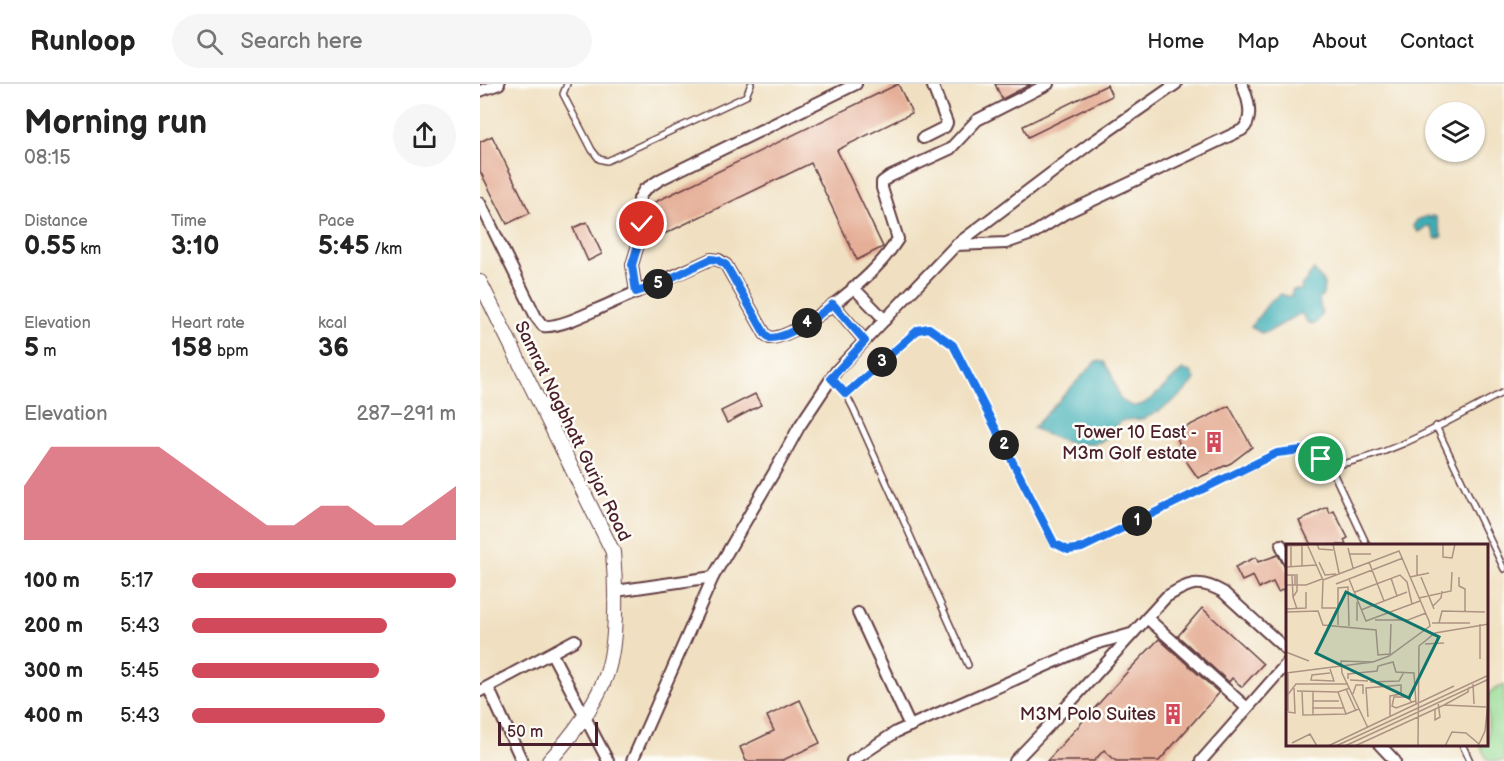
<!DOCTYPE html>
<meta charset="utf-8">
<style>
:root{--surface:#fff;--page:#f6f6f6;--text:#222;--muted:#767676;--line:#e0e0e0;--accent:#d1495b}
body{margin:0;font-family:"Balsamiq Sans",sans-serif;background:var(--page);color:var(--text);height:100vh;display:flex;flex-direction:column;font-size:22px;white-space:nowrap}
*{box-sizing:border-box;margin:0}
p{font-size:20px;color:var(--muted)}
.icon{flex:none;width:33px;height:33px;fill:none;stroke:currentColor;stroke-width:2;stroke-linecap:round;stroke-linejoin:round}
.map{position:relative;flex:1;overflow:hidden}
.drawer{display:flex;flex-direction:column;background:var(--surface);width:480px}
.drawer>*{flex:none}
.tools{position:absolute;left:945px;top:18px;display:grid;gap:12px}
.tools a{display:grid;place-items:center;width:60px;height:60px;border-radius:50%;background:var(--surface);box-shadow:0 2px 4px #0004;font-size:30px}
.scale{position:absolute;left:18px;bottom:15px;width:100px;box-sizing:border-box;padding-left:6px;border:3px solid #4a1f2b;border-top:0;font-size:16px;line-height:21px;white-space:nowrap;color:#4a1f2b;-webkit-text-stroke:4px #fdfcf7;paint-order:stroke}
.pin{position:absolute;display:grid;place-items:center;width:51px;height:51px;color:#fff;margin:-26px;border:3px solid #fff;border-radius:50%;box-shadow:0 2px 6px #0007}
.km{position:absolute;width:30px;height:30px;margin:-15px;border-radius:50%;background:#222;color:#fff;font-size:16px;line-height:30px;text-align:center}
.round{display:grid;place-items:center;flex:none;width:63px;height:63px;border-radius:32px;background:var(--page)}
.head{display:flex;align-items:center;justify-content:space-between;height:102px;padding:0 24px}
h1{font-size:33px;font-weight:700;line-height:45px}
.stats{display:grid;grid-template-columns:repeat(3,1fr);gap:9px;height:102px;padding:6px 24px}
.stats div{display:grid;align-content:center}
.stats b{font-size:26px;font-weight:700}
.stats small{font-size:16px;font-weight:400}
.stats p{font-size:16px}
.chart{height:168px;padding:12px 24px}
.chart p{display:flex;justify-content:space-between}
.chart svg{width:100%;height:108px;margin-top:6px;fill:var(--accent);opacity:.7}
ul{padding:0 24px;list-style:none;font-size:20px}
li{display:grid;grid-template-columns:96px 72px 1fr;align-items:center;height:45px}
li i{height:15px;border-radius:8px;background:var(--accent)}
header{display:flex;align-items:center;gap:36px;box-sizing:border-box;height:84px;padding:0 30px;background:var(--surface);border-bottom:2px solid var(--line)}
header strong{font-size:28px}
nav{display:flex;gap:33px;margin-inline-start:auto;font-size:21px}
.search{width:420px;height:54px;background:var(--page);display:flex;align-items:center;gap:15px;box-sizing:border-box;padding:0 21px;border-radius:33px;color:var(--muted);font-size:22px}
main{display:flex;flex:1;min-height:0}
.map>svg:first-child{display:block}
</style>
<header>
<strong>Runloop</strong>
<div class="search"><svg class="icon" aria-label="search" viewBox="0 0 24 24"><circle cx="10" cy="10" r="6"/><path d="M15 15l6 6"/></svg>Search here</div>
<nav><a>Home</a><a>Map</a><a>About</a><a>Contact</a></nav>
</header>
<main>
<section class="drawer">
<div class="head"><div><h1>Morning run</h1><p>08:15</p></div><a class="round"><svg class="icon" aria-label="share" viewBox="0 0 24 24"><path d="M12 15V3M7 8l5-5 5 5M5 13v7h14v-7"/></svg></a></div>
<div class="stats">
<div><p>Distance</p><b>0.55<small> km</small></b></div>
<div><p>Time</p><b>3:10</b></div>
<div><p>Pace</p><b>5:45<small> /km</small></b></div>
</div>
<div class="stats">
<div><p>Elevation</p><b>5<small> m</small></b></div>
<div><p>Heart rate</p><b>158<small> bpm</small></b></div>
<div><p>kcal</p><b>36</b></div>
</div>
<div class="chart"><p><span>Elevation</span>287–291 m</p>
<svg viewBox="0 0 160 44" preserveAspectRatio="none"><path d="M0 44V22L10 6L20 6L30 6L40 6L50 6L60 14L70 22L80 30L90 38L100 38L110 30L120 30L130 38L140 38L150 30L160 22V44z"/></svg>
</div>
<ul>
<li><b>100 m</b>5:17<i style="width:100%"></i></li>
<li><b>200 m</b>5:43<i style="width:74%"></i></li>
<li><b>300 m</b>5:45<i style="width:71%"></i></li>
<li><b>400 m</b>5:43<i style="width:73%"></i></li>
</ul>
</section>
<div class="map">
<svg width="1024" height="677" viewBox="0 0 1024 677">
<rect width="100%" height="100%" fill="#fdfcf7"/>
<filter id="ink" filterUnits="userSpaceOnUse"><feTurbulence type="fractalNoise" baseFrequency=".0167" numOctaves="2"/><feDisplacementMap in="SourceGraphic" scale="12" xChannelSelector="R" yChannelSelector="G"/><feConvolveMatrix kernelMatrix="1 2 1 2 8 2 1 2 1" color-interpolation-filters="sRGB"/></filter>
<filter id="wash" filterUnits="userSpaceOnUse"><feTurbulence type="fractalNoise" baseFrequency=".008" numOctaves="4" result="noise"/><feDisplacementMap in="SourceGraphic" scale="24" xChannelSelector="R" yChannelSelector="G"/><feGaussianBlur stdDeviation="1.35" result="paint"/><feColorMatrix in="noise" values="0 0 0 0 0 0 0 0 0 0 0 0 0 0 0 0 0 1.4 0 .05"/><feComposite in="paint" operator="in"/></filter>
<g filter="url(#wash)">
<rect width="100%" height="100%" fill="#f0e0c1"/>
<path fill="#95da93" stroke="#707c5f" stroke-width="1.5" d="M 1024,601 L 1024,677 L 1008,677 L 1000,661 L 1008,660 L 1008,609 Z"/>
<g fill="#3daeb6" stroke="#446670" stroke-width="1.5">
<path d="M 947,132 L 951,135 L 951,132 L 956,133 L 962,153 L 956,155 L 950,141 L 938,148 L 933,142 L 937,136 Z"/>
<path d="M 834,186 L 844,199 L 843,211 L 839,214 L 842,231 L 835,240 L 828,239 L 821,229 L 790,247 L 781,249 L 771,243 L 790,217 L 801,210 L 810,213 L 813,206 L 822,206 L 821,202 Z"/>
<path d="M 616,277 L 624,278 L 631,289 L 640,315 C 643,317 649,321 653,322 C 669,324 689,295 703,286 L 711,288 L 715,295 C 708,308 679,329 665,334 C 658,337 649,334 642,337 C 634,340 633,349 627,354 C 621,359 608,361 600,360 C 584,360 567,351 553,344 Z"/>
</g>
<g id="blocks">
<g fill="#e5ae96">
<path d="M 418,0 L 432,29 L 357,66 L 403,163 L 377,176 L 331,79 L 176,154 L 169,141 L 167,122 Z"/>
<path d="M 515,0 L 551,0 L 522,15 Z"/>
<path d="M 627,1 L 632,12 L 548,53 L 543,42 Z"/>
<path d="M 12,52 L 50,129 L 27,140 L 0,87 L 0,58 Z"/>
<path d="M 107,138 L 122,170 L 108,177 L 93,144 Z"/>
<path d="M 275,310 L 281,321 L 247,339 L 241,327 Z"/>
<path d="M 749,322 L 772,363 L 751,379 L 718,394 L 704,374 L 697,353 L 706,343 Z"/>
<path d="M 847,423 L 850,429 L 854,427 L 868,454 L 864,456 L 866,461 L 831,461 L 819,437 Z"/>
<path d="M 798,471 L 808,489 L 808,503 L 798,508 L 793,498 L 779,504 L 773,492 L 762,497 L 755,483 L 776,473 L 778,478 Z"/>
<path d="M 722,524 L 783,580 L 762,603 L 752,594 L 749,598 L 698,552 Z"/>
<path d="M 679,555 L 739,609 L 679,677 L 636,677 L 624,666 L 614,677 L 567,677 L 649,586 Z"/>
<path d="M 320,616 L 340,659 L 301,677 L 266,677 L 260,663 L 294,647 L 287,632 Z"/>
</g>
</g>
</g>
<g filter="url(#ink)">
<use href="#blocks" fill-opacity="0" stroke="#633c42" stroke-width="1.5"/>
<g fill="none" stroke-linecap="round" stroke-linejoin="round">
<defs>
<g id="service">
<path d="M 87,0 L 83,10 L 112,66 L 119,75 L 127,77 L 266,12 L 271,0"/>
<path d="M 351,294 L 364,306 L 374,326 L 488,581"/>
<path d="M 366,310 L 438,246 L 449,244 L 473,261 L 574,459 L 588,466 L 602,464 L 797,369 C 820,366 831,367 850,382 C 912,373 969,336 1024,308"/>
<path d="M 956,342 L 1024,485"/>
<path d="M 850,382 L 887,461"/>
<path d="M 982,660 L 990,677"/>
</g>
<g id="minor">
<path d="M 0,7 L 19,0"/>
<path d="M 443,54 L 465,43 L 467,39 L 452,0"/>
<path d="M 0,119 L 56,233 L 63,242 C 81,244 112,227 129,220 C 163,205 197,191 231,175 L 239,176 L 246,181 L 285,250 L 290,254 C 316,254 379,202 398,181 C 406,173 412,164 418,155 L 402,104 L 402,98 L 409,93 L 470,65 L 497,36 L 568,0"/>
<path d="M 476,161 L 611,59 L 696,0"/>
<path d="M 373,203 L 405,236"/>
<path d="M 156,208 L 152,181 L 160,154 L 162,140 L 159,115 L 164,106 L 181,95 L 376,0"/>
<path d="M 353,220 L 385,257"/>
<path d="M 801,461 L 808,475"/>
<path d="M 136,507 L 233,493"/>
<path d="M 378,529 L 430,642"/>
<path d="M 667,534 L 767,624"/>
<path d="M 72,570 L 128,677"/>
<path d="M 8,603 L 42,677"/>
<path d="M 0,607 L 95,556"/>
<path d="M 899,660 L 915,677"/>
<path d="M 152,677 L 233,493 L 296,385 L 319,343 L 357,286 L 476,161 L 526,159 L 552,150 L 584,130 L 762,46 C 775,35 768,14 762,0"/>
<path d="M 372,677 L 416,648 L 615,560 L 651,550"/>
<path d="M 535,677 L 577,633 L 686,513 C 709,499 718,494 743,508 L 808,567"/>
<path d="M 721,677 L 808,578"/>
</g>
<path id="tertiary" d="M 0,198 L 133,468 C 136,503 138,565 124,597 C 111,627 91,653 69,677"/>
</defs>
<use href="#service" stroke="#633c42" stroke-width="8"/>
<use href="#minor" stroke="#633c42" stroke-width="14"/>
<use href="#tertiary" stroke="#633c42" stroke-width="16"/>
<use href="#service" stroke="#fff" stroke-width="5"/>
<use href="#minor" stroke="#fff" stroke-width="10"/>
<use href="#tertiary" stroke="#fff" stroke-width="14"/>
</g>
</g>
<g fill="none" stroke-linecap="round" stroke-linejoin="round" filter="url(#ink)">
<defs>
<path id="route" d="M 162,140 L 160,154 L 152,181 L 156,208 L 172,203 L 231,175 L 238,176 L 246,181 L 285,250 L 290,254 C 308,254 339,232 353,220 L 385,257 L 351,294 L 366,310 L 438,246 L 449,244 L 473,261 L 574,459 L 588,466 L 602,464 L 797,369 L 821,366 L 841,375"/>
</defs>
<use href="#route" stroke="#fff" stroke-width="12"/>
<use href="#route" stroke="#1a73e8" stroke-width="8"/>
</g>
<defs>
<symbol id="building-bare" viewBox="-9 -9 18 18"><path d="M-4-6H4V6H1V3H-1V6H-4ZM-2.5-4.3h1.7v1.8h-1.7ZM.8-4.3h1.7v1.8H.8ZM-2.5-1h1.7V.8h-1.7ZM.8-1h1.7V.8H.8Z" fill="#d1495b" stroke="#fdfcf7" stroke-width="2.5" paint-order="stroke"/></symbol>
</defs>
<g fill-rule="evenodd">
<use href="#building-bare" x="719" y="343" width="30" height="30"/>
<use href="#building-bare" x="678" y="615" width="30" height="30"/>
</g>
<g text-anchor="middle" stroke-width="5" stroke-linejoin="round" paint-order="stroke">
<g font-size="18" fill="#4a1f2b" stroke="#fdfcf7">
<text transform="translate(93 347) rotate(64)" y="6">Samrat Nagbhatt Gurjar Road</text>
</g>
<g font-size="18" fill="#4a1f2b" stroke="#fdfcf7" text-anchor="end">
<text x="717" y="354">Tower 10 East -<tspan x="717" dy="21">M3m Golf estate</tspan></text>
<text x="676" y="636">M3M Polo Suites</text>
</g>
</g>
<g transform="translate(806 460)">
<rect width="202" height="202" fill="#f0e0c1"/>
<path fill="none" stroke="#ae9385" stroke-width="1.5" d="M 21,0 L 37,36 L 113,7 L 143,77 L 144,82 L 103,112 L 87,118 L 55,117 L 56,129 L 82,184M 31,0 L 33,5 L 47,6M 47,0 L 53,29M 157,0 L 157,13 L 166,14 L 169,0M 0,2 L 21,1M 16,2 L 16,23M 62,4 L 67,24M 63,10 L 85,10M 33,18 L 39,31 L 50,30M 83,18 L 98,57M 0,23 L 30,21M 5,23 L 5,2M 0,31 L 9,31 L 9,41M 6,31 L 7,53M 131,31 L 131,11M 124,33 L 143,29M 135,33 L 148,65M 173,33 L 173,42 L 179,45 L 179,67M 105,34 L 111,52M 63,35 L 80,77 L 134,57M 37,36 L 36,64 L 50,64M 50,40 L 117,14M 0,41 L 20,41 L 36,35M 69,48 L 114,31 L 121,38 L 126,60M 133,54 L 165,47 L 166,28M 147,62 L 155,54 L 156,47M 0,65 L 20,64 L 20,48M 11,65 L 7,53 L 11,47 L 11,30M 75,66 L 121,48M 0,68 L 32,67 L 37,81 L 90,86 L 92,111 L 104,110M 89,76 L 122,76 L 140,69M 71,77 L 71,58M 146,79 L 184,79M 153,79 L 156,67 L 199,68M 194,80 L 194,115M 52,81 L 52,44 L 62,43 L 63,82M 139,100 L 158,99M 0,108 L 23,117M 104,110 L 105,80M 44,125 L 48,137 L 25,136 L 26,131 L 44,129M 0,129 L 87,118M 2,129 L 2,167M 62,135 L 62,130 L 91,127 L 92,122 L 107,118 L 110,128 L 128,129 L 130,160M 64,136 L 82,137M 84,138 L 113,137 L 118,128M 187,140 L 188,160M 60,145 L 70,167M 11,147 L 52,148 L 64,144M 16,147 L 17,171 L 60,170 L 73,165M 52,148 L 60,170M 67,150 L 70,141 L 77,141 L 77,150M 0,153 L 10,140 L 62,140M 27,157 L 53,157M 125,158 L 123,153 L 108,153 L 106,162 L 110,164 L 129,157M 158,161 L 200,163M 26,164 L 57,164M 149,165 L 149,176 L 154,173 L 152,158M 2,168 L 9,169 L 8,144M 27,171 L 27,147M 82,173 L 80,144 L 115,141 L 115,150 L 104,152 L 104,173M 6,199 L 24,190 L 31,202M 42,202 L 168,142M 50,202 L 203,131M 59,202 L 203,135M 69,202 L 158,161 L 182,148 L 183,143M 132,202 L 133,102 L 149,89 L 203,80M 159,202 L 166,188 L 180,189 L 193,200M 192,202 L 199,187 L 203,149"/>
<path fill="#0f766e" fill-opacity="0.15" stroke="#0f766e" stroke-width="3" d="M 60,48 L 153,93 L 123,154 L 30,109 Z"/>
<rect width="202" height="202" fill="none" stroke="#4a1f2b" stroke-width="3"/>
</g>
</svg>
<div class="tools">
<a><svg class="icon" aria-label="layers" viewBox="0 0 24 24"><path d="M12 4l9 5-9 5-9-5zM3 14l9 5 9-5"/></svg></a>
</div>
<div class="scale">50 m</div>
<div class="pin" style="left:841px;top:375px;background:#1e9e55"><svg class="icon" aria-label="arrive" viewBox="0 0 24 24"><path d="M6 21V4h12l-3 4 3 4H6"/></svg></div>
<div class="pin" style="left:162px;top:140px;background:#d93025"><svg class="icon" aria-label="check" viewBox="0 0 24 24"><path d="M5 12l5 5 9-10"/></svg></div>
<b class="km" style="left:657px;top:437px">1</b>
<b class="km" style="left:524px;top:361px">2</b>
<b class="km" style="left:402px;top:278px">3</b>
<b class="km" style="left:327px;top:239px">4</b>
<b class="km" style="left:178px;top:200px">5</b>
</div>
</main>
